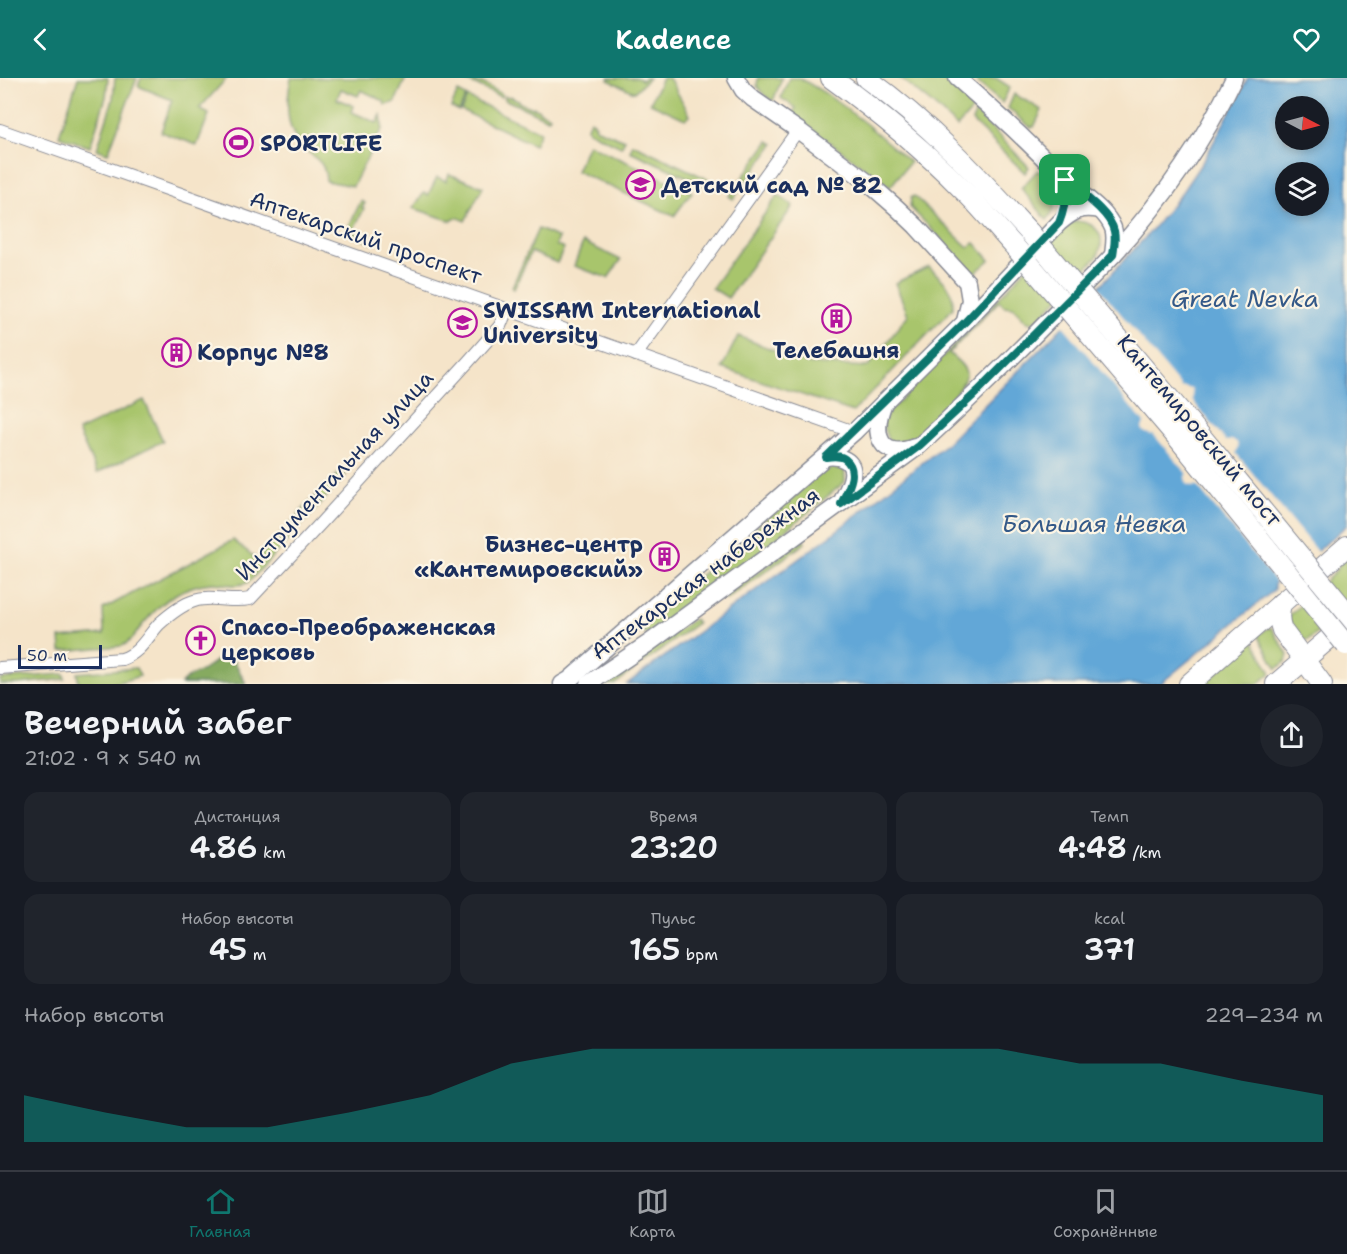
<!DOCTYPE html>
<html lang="ru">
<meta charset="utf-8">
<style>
:root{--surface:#171b24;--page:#20242c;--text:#f1f3f6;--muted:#9ea1a6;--line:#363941;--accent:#0f766e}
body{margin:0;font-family:"Shantell Sans",sans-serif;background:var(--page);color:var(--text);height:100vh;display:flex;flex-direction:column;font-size:22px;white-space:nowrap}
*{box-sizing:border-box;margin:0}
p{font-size:20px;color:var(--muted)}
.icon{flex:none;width:33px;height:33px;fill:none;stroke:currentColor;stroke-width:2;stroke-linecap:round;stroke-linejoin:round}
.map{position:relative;height:606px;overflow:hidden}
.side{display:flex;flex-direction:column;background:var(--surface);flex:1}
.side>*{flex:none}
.needle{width:39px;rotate:96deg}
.controls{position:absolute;left:1275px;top:18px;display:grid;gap:12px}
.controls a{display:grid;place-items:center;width:54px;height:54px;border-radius:50%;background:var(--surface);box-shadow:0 3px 9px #0003;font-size:30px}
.scale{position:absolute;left:18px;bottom:15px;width:84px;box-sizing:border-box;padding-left:6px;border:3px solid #1b2f5e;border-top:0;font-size:16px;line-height:21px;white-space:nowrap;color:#1b2f5e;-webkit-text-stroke:4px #fcf5e5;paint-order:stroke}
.pin{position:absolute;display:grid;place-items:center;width:51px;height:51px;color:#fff;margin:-26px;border-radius:12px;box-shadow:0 3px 9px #0006}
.round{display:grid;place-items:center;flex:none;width:63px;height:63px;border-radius:32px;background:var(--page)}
.overview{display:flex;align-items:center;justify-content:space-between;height:102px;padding:0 24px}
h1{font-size:33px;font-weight:600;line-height:45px}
.metrics{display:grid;grid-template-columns:repeat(3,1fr);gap:9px;height:102px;padding:6px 24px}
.metrics div{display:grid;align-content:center;border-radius:15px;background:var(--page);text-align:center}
.metrics b{font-size:30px;font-weight:600}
.metrics small{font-size:16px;font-weight:400}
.metrics p{font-size:16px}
.chart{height:168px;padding:12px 24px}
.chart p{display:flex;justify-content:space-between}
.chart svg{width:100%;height:108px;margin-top:6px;fill:var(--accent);opacity:.7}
header{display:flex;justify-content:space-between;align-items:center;height:78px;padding:0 24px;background:var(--accent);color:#fff;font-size:27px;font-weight:600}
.tab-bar{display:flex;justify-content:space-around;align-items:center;height:84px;border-top:2px solid var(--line);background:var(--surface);font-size:16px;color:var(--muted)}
.tab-bar a{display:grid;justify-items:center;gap:3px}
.tab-bar .selected{color:var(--accent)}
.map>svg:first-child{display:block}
</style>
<header><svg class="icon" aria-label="back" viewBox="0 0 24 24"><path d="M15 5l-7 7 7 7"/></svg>Kadence<svg class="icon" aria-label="heart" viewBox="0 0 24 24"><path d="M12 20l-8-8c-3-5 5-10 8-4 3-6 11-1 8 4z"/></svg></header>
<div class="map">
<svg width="1347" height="606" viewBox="0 0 1347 606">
<rect width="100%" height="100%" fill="#fcf5e5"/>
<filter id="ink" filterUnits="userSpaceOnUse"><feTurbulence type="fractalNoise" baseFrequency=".0167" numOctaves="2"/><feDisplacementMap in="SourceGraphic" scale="12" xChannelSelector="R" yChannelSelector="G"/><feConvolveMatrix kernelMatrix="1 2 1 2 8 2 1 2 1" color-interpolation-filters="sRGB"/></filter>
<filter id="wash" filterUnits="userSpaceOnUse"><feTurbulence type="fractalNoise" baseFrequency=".008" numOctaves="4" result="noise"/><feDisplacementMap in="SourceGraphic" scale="24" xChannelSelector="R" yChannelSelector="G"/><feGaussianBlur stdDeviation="1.35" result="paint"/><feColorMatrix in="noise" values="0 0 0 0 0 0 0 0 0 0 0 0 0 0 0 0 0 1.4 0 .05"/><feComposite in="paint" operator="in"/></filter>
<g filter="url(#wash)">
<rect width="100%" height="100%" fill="#f5e4c9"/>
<g fill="#a8c56c" stroke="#627a65" stroke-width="1.5">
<path d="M 78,0 L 108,0 L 106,19 L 90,69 L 59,58 Z"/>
<path d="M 115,0 L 137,0 L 108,75 L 97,71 L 113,21 Z"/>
<path d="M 141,0 L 227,0 L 199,31 L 209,36 L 197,67 L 161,54 L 172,22 L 138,8 Z"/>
<path d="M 291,0 L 406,0 L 395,24 L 385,28 L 384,23 L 361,12 L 358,18 L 341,11 L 337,21 L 354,28 L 352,34 L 377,45 L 381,37 L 382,45 L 382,51 L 353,108 L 326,103 C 325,84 318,83 306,72 C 284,53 286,26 291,0 Z"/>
<path d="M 460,0 L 472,0 L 476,2 L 475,4 L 480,6 L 481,4 L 502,16 L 501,19 Z"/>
<path d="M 609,0 L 638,0 L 642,2 L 644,0 L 649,0 L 634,14 L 608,2 Z"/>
<path d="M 662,0 L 669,0 L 690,37 L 685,41 L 650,25 Z"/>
<path d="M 758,0 L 782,0 L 773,23 L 764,17 L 757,8 Z"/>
<path d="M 789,0 L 800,0 L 825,15 L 865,45 L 910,84 L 890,109 L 792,36 L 796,30 L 781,20 Z"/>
<path d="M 900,0 L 945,0 L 976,28 L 957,49 L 931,25 Z"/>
<path d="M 979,0 L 996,0 L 1010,9 L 1002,25 L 977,4 Z"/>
<path d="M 458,14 L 466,18 L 459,33 L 451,29 Z"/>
<path d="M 1014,16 L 1042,32 L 1034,49 L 1030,49 L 1008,30 Z"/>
<path d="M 505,18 L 509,19 L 510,18 L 518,22 L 518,24 L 533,30 L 534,29 L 539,32 L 539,33 L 550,38 L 548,41 L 504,21 Z"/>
<path d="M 467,19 L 540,54 L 534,67 L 461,32 Z"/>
<path d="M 976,34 L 1029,89 L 1025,95 L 972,43 Z"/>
<path d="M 590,42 L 594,44 L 594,46 L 596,47 L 595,50 L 625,62 L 621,69 L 588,53 L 587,49 Z"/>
<path d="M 769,63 L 774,66 L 733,121 L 729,118 Z"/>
<path d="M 588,66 L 692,114 L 674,138 L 576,93 Z"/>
<path d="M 633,66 L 714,104 L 711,110 L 630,73 Z"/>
<path d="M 1037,93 L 1039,93 L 1045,99 L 1042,103 C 1056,117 1060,126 1047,142 L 1021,110 Z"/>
<path d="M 449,96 L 483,109 L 465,143 L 458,139 L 451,143 L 413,130 L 424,115 L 428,117 L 437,99 L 446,103 Z"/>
<path d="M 778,117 L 793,128 L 728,220 L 712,210 Z"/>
<path d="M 914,118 L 968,169 L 975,165 L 990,182 L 975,195 L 971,192 L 910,129 L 911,120 Z"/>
<path d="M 361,123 L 365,125 L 362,130 L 364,131 L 352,154 L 374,161 L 372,165 L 347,155 L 347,152 Z"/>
<path d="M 1077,143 C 1098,145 1107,159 1097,179 L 1035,245 L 1027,244 L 1013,229 L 1004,228 L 999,223 L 949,275 C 954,280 966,288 966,296 C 966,307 921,357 910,363 C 905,366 893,366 888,361 C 885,357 884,349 882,344 L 889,334 L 989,231 L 1064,149 L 1070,145 Z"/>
<path d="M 538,151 L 559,160 L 556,167 L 564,170 L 557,185 L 531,174 L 514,211 L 512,209 Z"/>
<path d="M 583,164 L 621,182 L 608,200 L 574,188 Z"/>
<path d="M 929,189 C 943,203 954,208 953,230 L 853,334 L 722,290 L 738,258 L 810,286 L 868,289 L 908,237 L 895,205 Z"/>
<path d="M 144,322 L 163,363 L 97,395 L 78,353 Z"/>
<path d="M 831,385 L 844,385 L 845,404 L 751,481 L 650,556 L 644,555 L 642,549 L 644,546 Z"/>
<path d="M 342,393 L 346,397 L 297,452 L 290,446 L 323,409 Z"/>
<path d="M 282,455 L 289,461 L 249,504 C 237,510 224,505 212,505 C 200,506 186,510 176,516 C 164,523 153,534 144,545 C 137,553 132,564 122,568 L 61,573 L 60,560 L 104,556 L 103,531 L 233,462 L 257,481 Z"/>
<path d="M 803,461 L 805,465 L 726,522 L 724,519 Z"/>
<path d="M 1347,479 L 1347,530 L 1309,562 L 1301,562 L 1289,547 L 1289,538 L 1335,494 L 1341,484 Z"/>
<path d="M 694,541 L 697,545 L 615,606 L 601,606 Z"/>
<path d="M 1268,550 L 1272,550 L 1288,577 L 1286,583 L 1277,591 L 1258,557 Z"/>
<path d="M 1253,562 L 1271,595 L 1258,606 L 1204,606 Z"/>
<path d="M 136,590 L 140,598 L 113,606 L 79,606 L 77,595 Z"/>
<path d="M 64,596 L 65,601 L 17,606 L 0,606 L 0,601 Z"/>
</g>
<path fill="#86aa60" stroke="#506c5f" stroke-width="1.5" d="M 227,576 L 232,578 L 246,606 L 181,606 C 187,597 197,597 206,590 C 213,585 219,580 227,576 Z"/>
<path fill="#62a7d7" stroke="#3e6b9a" stroke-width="1.5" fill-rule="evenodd" d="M 1248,0 L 1347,0 L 1347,447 L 1315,475 L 1311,475 L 1274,506 L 1274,512 L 1160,606 L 627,606 L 830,458 L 946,366 L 1055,256 L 1152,152 L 1182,114 L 1205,80 ZM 1286,28 L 1318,28 L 1318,62 L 1286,62 ZM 1286,94 L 1318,94 L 1318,128 L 1286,128 Z"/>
<path fill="#f5e4c9" d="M 1097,207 L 1182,310 L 1184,309 L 1192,311 L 1193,320 L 1192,322 L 1226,363 L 1232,362 L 1237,364 L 1238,369 L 1236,375 L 1319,476 L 1316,478 L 1312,478 L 1278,506 L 1196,407 L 1194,409 L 1186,406 L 1185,398 L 1187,396 L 1153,356 L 1151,357 L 1144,354 L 1142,350 L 1144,345 L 1061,245 Z"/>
</g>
<g filter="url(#ink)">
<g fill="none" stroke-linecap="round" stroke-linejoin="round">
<defs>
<g id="street">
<path d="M 0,52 L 854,354"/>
<path d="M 636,277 L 798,52"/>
<path d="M 0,590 L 122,581 C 140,575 147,559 159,546 C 169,537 181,527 194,523 C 212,517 230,525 250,521 L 321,445 L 468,284 L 500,248 L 507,231"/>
</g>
<g id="secondary">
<path d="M 736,0 L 743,12 L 753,21 L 798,52 L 866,103 L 897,130 L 916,148 L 967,204 L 970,222 L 965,243"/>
<path d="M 957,0 C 994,32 1030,65 1064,101 C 1079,116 1105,130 1113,150 C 1116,158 1114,168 1113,177"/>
<path d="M 883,327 C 872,357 880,382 915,369"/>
<path d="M 826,379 C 839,377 855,382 852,398 C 851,407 845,416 841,425"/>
<path d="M 562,606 L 569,602 L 854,354 L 965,244 L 1059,145 C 1073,133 1081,128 1100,132"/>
<path d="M 588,606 L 649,565 L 919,368 C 966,325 1012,280 1056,235 C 1075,215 1095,197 1114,176 C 1162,123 1203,65 1234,0"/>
</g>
<g id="primary">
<path d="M 831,0 C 878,34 922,70 962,111 C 981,129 997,150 1015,169"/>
<path d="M 866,0 C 928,44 979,99 1030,155"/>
<path d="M 1281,525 C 1279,535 1278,542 1282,552 L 1322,606"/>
<path d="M 1189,606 L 1347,468"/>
<path d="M 1276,606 L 1347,545"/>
</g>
</defs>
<use href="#street" stroke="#888a94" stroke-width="14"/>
<use href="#secondary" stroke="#888a94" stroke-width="19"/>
<use href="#primary" stroke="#888a94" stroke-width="22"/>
<use href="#street" stroke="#fff" stroke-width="12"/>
<use href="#secondary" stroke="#fff" stroke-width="16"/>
<use href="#primary" stroke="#fff" stroke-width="20"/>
<defs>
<g id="primary-bridge">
<path d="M 1030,155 L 1191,346 L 1347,535"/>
<path d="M 1015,169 L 1177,359 L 1346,567"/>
</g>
</defs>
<use href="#primary-bridge" stroke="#888a94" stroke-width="22" stroke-linecap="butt"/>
<use href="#primary-bridge" stroke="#fff" stroke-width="20"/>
</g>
</g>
<g fill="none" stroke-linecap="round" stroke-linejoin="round" filter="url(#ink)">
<defs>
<path id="route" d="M 1065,102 C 1079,114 1110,134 1114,153 C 1116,161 1114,169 1113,177 L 978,313 L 919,368 L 841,426 C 847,413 860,393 845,381 C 840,377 833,378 826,379 L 965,244 L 1059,145 C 1065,130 1067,117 1065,102 Z"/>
</defs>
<use href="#route" stroke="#fff" stroke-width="12"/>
<use href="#route" stroke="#0f766e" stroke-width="8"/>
</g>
<defs>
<symbol id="stadium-ring" viewBox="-11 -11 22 22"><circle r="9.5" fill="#fcf5e5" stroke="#b5179e" stroke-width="1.5"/><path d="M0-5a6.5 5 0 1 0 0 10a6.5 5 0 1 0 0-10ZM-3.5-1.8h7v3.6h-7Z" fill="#b5179e"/></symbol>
<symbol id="school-ring" viewBox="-11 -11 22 22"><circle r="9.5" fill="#fcf5e5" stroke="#b5179e" stroke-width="1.5"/><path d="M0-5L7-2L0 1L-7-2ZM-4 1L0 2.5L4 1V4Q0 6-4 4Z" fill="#b5179e"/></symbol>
<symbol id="building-ring" viewBox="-11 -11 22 22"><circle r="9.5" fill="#fcf5e5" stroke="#b5179e" stroke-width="1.5"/><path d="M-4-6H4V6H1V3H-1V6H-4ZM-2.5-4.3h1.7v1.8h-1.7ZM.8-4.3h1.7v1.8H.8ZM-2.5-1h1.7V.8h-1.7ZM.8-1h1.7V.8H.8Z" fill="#b5179e"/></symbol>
<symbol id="university-ring" viewBox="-11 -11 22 22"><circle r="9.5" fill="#fcf5e5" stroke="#b5179e" stroke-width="1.5"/><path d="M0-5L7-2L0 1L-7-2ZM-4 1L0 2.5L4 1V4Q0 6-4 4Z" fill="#b5179e"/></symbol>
<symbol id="church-ring" viewBox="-11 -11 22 22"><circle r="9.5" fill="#fcf5e5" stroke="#b5179e" stroke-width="1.5"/><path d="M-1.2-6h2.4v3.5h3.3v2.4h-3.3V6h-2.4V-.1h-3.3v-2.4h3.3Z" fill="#b5179e"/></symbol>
</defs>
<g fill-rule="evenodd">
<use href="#stadium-ring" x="222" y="48" width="33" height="33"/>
<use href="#school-ring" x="624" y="90" width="33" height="33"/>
<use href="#building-ring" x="820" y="224" width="33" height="33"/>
<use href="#university-ring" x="446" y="228" width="33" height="33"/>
<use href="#building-ring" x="160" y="258" width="33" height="33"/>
<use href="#building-ring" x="648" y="462" width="33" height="33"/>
<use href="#church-ring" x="184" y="546" width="33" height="33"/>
</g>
<g text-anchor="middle" stroke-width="4.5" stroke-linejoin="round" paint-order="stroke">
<g font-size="22" font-weight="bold" fill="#1b2f5e" stroke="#fcf5e5" text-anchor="start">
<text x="260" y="73">SPORTLIFE</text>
<text x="661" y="115">Детский сад № 82</text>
<text x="483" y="240">SWISSAM International<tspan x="483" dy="25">University</tspan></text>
<text x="836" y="280" text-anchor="middle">Телебашня</text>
<text x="197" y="282">Корпус №8</text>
<text x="643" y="474" text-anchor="end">Бизнес-центр<tspan x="643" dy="25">«Кантемировский»</tspan></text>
<text x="221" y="557">Спасо-Преображенская<tspan x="221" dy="25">церковь</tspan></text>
</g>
<g font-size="22" fill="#1b2f5e" stroke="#fcf5e5">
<text transform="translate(366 159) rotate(19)" y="8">Аптекарский проспект</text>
<text transform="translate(1200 352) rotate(50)" y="8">Кантемировский мост</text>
<text transform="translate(334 397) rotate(-47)" y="8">Инструментальная улица</text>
<text transform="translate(705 495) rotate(-36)" y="8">Аптекарская набережная</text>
</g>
<g font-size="24" font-style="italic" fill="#345988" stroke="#fcf5e5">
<text x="1245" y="229">Great Nevka</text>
<text x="1094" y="454">Большая Невка</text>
</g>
</g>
</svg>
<div class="controls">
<a><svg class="needle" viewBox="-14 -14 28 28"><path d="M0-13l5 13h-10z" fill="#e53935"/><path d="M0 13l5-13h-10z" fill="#9ea1a6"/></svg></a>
<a><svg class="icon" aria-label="layers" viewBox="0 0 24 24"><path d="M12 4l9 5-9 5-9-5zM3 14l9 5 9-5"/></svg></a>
</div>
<div class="scale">50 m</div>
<div class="pin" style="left:1065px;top:102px;background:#1e9e55"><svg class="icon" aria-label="arrive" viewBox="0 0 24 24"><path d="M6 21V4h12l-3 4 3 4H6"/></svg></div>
</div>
<section class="side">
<div class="overview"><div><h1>Вечерний забег</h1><p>21:02 · 9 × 540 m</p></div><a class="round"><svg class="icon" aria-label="share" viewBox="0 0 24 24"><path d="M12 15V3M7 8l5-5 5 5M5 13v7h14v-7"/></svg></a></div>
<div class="metrics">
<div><p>Дистанция</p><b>4.86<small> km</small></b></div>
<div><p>Время</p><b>23:20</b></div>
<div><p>Темп</p><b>4:48<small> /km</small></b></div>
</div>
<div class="metrics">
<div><p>Набор высоты</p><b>45<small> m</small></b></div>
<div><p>Пульс</p><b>165<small> bpm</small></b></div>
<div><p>kcal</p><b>371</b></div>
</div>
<div class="chart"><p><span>Набор высоты</span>229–234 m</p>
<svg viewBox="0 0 160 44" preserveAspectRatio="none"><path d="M0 44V25L10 32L20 38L30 38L40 32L50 25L60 12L70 6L80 6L90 6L100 6L110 6L120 6L130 12L140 12L150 19L160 25V44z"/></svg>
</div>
</section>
<nav class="tab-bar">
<a class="selected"><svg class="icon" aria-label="home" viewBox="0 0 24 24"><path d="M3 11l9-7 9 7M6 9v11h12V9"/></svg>Главная</a>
<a><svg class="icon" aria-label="map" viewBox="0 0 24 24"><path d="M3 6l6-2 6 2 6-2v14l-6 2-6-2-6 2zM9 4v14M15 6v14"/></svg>Карта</a>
<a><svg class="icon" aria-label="saved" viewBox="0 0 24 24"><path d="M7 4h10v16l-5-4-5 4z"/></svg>Сохранённые</a>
</nav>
